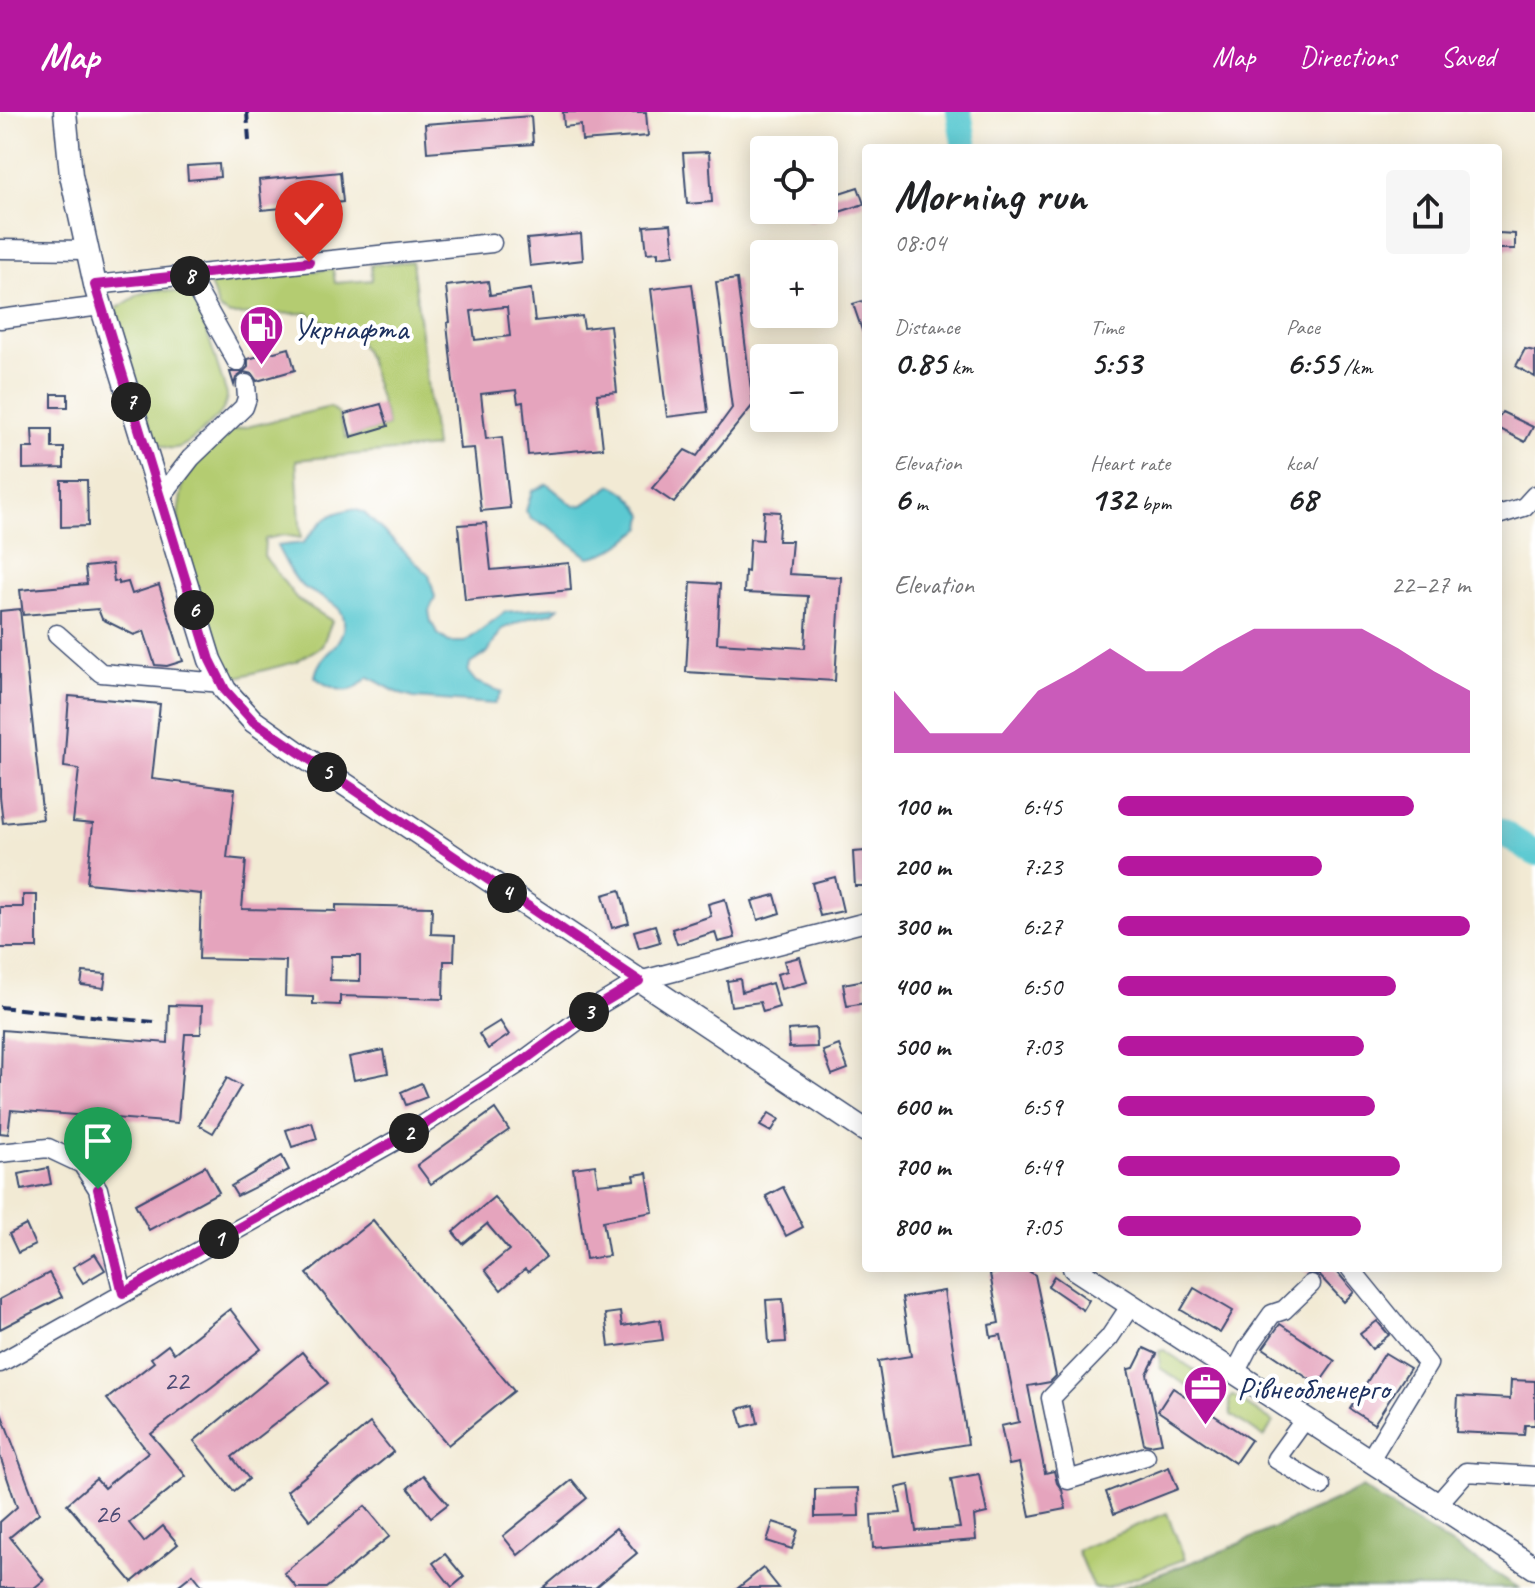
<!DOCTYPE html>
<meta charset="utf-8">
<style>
:root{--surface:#fff;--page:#f6f6f6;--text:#202124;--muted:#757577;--accent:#b5179e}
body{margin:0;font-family:Caveat,sans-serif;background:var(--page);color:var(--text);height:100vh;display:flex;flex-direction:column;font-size:30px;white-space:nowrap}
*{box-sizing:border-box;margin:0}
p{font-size:26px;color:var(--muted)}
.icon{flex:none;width:44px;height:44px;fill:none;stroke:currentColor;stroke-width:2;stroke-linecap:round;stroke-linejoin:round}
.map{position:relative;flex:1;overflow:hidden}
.details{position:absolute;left:862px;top:32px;width:640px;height:1128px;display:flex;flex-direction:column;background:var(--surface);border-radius:8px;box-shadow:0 4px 20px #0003}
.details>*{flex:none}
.controls{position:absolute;left:750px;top:24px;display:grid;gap:16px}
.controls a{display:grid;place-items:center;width:88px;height:88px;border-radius:8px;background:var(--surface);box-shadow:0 4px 20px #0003;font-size:40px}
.pin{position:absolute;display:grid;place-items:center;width:68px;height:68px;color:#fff;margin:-82px -34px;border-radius:50% 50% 50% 0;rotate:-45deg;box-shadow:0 0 8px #0007}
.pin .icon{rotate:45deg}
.km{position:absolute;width:40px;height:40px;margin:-20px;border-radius:50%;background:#222;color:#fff;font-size:22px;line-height:40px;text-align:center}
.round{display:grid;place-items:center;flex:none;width:84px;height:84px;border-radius:8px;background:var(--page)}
.headline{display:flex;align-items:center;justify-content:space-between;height:136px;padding:0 32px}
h1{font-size:44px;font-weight:700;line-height:60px}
.metrics{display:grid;grid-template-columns:repeat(3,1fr);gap:12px;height:136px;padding:8px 32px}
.metrics div{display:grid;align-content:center}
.metrics b{font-size:34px;font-weight:700}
.metrics small{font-size:22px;font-weight:400}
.metrics p{font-size:22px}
.chart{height:224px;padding:16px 32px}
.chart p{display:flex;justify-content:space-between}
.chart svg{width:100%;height:144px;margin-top:8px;fill:var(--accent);opacity:.7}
ul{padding:0 32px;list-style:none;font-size:26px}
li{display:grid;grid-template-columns:128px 96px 1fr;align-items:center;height:60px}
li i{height:20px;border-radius:10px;background:var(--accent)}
header{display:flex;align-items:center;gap:48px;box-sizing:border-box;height:112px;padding:0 40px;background:var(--accent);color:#fff}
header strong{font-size:38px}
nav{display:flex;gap:44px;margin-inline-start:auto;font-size:28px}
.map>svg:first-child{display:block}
</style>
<header>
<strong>Map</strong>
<nav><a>Map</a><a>Directions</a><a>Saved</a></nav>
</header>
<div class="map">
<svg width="1535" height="1476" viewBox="0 0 1535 1476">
<rect width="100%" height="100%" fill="#fff"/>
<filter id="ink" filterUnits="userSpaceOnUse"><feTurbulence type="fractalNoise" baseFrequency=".0125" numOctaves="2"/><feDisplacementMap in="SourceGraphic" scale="16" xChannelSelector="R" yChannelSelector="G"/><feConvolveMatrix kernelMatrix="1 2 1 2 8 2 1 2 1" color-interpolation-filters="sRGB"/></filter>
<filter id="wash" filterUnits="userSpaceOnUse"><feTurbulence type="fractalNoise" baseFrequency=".006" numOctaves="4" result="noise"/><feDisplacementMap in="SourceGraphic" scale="32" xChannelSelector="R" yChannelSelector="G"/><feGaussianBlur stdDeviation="1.8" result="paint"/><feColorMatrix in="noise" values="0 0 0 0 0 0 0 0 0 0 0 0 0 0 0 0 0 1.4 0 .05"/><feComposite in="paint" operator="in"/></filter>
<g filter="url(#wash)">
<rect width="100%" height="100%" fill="#f2ead4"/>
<g fill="#b4cc71" stroke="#687e68" stroke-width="2">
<path d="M 412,149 L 435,335 L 296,348 L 301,426 L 284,423 L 265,427 L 264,444 L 297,487 L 332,509 L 322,534 L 295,550 L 230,567 L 222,550 L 182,428 L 178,403 L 183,370 L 191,353 L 230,319 L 330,295 L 338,301 L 346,326 L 388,314 L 368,246 L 357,226 L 308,201 L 230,203 L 219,197 L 209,169 L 333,157 L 335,171 L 372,168 L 371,153 Z"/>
<path d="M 158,178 C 175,179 185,180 198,192 L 227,283 C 227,298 217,305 207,315 C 190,331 172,348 152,326 L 116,197 L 140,182 Z"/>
<path d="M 1164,1238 L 1222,1276 L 1219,1280 L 1203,1284 L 1160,1256 L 1159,1239 Z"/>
<path d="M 1232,1283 L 1273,1310 L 1264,1325 L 1231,1303 L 1229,1289 Z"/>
<path d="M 1167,1401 L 1185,1447 L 1106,1476 L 1093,1476 L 1077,1438 Z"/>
</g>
<path fill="#8fb063" stroke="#557060" stroke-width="2" d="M 1362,1376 L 1519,1476 L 1122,1476 L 1230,1436 Z"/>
<g fill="#5cc9d1" stroke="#3c7c98" stroke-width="2">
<path d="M 547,372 L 574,394 L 583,393 L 612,373 C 627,380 635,388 644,403 L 642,416 C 625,429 610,443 588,445 L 548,414 L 531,407 L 526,399 L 532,379 Z"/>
<path d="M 352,397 L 363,400 L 429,463 L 435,485 L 429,499 L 431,510 L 438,522 L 449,530 L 465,530 L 505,500 L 559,495 L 552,501 L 531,505 L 502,517 L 488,540 L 470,552 L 468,560 L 476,570 L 502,580 L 494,592 L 414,586 L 400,582 L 369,565 C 364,568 358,575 353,577 C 342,582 323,572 315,565 C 318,543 338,538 343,518 C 351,490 315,486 300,472 C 290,462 284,447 277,434 L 303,431 C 321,411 324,402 352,397 Z"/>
</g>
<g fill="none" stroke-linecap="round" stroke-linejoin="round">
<g stroke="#5cc9d1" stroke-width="26">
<path d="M 959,0 L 965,36"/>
<path d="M 1498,718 L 1535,741"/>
</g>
</g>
<g id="blocks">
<g fill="#e5a4bd" fill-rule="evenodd">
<path d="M 563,0 L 646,0 L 648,24 L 582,29 L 581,13 L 564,15 Z"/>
<path d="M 531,4 L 533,32 L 427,40 L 425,12 Z"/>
<path d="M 709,40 L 712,90 L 687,92 L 683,41 Z"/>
<path d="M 219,52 L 220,65 L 188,68 L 187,54 Z"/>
<path d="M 340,60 L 343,90 L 262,98 L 259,68 Z"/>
<path d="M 858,75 L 864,92 L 808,110 L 804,98 L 824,98 L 824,86 Z"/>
<path d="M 671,112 L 674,143 L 658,145 L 658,140 L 647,141 L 644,114 Z"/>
<path d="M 1498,121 L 1515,122 L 1515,137 L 1498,137 Z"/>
<path d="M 581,122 L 583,148 L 530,154 L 527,127 Z"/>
<path d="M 737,167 L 753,293 L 674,391 L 652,376 L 685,338 L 697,344 L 732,296 L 716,170 Z"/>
<path d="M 488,169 L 490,183 L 531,177 L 535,209 L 582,204 L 584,216 L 610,213 L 617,280 L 597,282 L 603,336 L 528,343 L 523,290 L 518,291 L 516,278 L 481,282 L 486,327 L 502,325 L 510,396 L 481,399 L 474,336 L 460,337 L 447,211 L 450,210 L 446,174 ZM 503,195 L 507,195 L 510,224 L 475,228 L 471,199 Z"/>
<path d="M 692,172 L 708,300 L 667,305 L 651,177 Z"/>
<path d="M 866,188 L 866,224 L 864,224 L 853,192 Z"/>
<path d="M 289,236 L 295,258 L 257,269 L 252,262 L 244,260 L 236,266 L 234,273 L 230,260 L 243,260 L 248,255 L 248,247 Z"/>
<path d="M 1525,237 L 1535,239 L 1535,265 L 1516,254 Z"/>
<rect x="52" y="282" width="16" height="13"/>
<path d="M 381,292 L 388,314 L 351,325 L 345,302 Z"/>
<path d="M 1502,300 L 1533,315 L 1525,330 L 1498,316 L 1498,307 Z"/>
<path d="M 32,317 L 52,317 L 52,336 L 64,336 L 64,356 L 23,357 L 23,336 L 33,336 Z"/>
<path d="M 61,368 L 87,368 L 88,414 L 61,415 Z"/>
<path d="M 764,399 L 780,400 L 778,429 L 792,429 L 789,462 L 841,465 L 835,569 L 686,560 L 691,470 L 720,472 L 717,531 L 805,536 L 808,484 L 744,481 L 745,459 L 748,460 L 750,427 L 762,428 Z"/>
<path d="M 486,411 L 491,458 L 569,451 L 571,478 L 465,488 L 458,413 Z"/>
<path d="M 112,452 L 114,470 L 119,469 L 119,472 L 128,470 L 132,482 L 159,473 L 183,549 L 167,554 L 155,553 L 144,519 L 134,523 L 102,507 L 98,497 L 23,503 L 20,478 L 87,472 L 85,455 Z"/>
<path d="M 20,497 L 43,707 L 3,711 L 0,684 L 0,499 Z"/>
<path d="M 69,584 L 160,592 L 152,667 L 235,677 L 227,746 L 246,748 L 242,797 L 336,799 L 336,793 L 432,795 L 431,822 L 455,823 L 454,849 L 444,849 L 443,887 L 340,884 L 340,893 L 313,892 L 313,885 L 285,884 L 286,849 L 199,847 L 201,782 L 87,771 L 93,712 L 73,710 L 79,657 L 64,655 ZM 331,844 L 360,844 L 360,869 L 330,868 Z"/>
<path d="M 866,739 L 866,774 L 855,774 L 853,740 Z"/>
<path d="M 835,765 L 843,799 L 820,804 L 812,771 Z"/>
<path d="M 620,778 L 629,811 L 612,816 L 603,783 Z"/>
<path d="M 23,783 L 37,783 L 37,836 L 0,836 L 0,795 L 23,795 Z"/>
<path d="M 775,783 L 780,801 L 758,808 L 752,789 Z"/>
<path d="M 725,787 L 735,826 L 718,830 L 715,820 L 677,832 L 672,817 L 711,804 L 708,792 Z"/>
<path d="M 655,813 L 660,830 L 639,836 L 634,819 Z"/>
<path d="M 800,845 L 807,870 L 781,877 L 777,862 L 787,859 L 784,849 Z"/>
<path d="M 83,860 L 106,862 L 104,876 L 81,873 Z"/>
<path d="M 740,867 L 742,880 L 772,871 L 779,895 L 763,900 L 760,890 L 731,894 L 727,869 Z"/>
<path d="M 865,868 L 866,891 L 847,894 L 843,872 Z"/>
<path d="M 169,893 L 202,894 L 201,922 L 185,922 L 178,1011 L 11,998 L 8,1022 L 0,1021 L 2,918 L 168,931 Z"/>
<path d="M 500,909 L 509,923 L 488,937 L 479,922 Z"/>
<path d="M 816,916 L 817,935 L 789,936 L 788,918 Z"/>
<path d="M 839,933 L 848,957 L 832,963 L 823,939 Z"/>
<path d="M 384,938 L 388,961 L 354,968 L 349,945 Z"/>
<path d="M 227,966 L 241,974 L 213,1021 L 199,1013 Z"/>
<path d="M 421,971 L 427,985 L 406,993 L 401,980 Z"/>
<path d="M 495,997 L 509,1018 L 431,1072 L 417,1053 Z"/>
<path d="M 769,1001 L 779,1007 L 771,1020 L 760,1014 Z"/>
<path d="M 312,1010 L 317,1027 L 292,1035 L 286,1018 Z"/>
<path d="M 282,1044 L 289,1058 L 237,1084 L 231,1074 Z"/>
<path d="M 595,1053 L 598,1072 L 635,1068 L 634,1063 L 647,1061 L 653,1100 L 603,1109 L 609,1144 L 586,1147 L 573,1056 Z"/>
<path d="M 205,1054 L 219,1080 L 149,1118 L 135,1092 Z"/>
<path d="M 48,1056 L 51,1072 L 22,1078 L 19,1062 Z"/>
<path d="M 783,1075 L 803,1115 L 786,1124 L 766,1084 Z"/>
<path d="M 494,1085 L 546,1145 L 528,1160 L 525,1157 L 501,1178 L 485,1158 L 509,1138 L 487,1112 L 463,1132 L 453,1120 Z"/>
<path d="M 373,1108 L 514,1279 L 448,1333 L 307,1162 Z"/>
<path d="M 26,1113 L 35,1133 L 18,1141 L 9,1122 Z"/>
<path d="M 95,1142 L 105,1158 L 83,1171 L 73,1155 Z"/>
<path d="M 1002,1156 L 1023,1156 L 1035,1163 L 1056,1264 L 1050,1270 L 1028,1274 L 1045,1361 L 1054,1359 L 1057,1371 L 1062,1378 L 1066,1397 L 1030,1404 L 1019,1351 L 1009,1353 L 1001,1314 L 1019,1310 L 1001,1223 L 991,1225 L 989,1213 L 999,1211 L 990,1162 L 1000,1160 Z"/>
<path d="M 1302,1156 L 1334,1156 L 1354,1180 L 1344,1190 L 1319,1163 L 1308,1161 Z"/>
<path d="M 49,1161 L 62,1185 L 0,1217 L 0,1187 Z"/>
<path d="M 1054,1164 L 1089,1188 L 1083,1198 L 1048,1174 Z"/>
<path d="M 1194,1176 L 1233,1199 L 1220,1221 L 1181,1198 Z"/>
<path d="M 944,1179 L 968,1332 L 893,1344 L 878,1249 L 911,1244 L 902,1186 Z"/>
<path d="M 783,1187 L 786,1230 L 769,1231 L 766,1188 Z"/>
<path d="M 230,1197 L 261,1237 L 151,1322 L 186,1364 L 129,1411 L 144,1430 L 163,1414 L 178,1432 L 132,1470 L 67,1392 L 96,1367 L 104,1376 L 148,1340 L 107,1287 L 154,1250 L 151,1246 L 168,1233 L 174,1241 Z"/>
<path d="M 620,1200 L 622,1214 L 660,1208 L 663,1228 L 609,1235 L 605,1202 Z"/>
<path d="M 1377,1209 L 1389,1223 L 1372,1237 L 1360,1222 Z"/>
<path d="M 1280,1212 L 1335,1249 L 1318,1273 L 1263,1236 Z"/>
<path d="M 1144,1236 L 1157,1242 L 1147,1262 L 1162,1331 L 1150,1333 L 1144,1332 L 1128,1257 L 1134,1256 Z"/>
<path d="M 302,1240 L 328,1271 L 232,1345 L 249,1367 L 234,1379 L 194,1329 Z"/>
<path d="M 1385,1241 L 1410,1256 L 1374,1312 L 1350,1297 Z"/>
<path d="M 1511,1268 L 1535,1269 L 1535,1313 L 1525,1313 L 1524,1323 L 1456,1320 L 1458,1284 L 1510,1287 Z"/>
<path d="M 1173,1276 L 1251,1328 L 1235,1351 L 1158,1299 Z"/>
<path d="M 754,1293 L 758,1311 L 743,1315 L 738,1297 Z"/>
<path d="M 0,1298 L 39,1401 L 10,1425 L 44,1468 L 34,1476 L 0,1476 L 0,1410 L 17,1395 L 0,1344 Z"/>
<path d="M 370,1311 L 393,1340 L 310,1408 L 287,1379 Z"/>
<path d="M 1169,1355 L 1178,1377 L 1114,1402 L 1106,1380 Z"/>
<path d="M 979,1362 L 987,1401 L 974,1404 L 976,1428 L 873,1436 L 871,1403 L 901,1401 L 896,1376 L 909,1373 L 916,1419 L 960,1416 L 951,1367 Z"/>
<path d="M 423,1363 L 448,1392 L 431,1405 L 408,1376 Z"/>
<path d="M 572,1368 L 587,1386 L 518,1443 L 503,1424 Z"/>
<path d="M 858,1376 L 859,1404 L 815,1405 L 815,1377 Z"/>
<path d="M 365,1394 L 390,1424 L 326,1476 L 297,1476 L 284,1461 Z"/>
<path d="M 773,1410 L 798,1418 L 792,1437 L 767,1429 Z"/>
<path d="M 616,1416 L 637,1441 L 595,1476 L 543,1476 Z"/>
<path d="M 445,1442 L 464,1465 L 452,1475 L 433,1451 Z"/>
<path d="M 763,1456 L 779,1476 L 738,1476 Z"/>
<path d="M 193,1462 L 204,1476 L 175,1476 Z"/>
</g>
</g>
</g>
<g filter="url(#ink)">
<use href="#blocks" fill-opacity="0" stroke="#3b4b70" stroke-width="2"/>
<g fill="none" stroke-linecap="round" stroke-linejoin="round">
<defs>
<g id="minor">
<path d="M 0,137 L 88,138"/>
<path d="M 189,164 L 237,250"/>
<path d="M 95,173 L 492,131"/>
<path d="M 0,207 L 101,194"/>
<path d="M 160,386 L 191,346 L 244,295 L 247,286 L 246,272"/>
<path d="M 1498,403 L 1524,395 L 1535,383"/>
<path d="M 57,522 L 101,561 L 222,571"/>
<path d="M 0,1041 L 48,1036 L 82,1052 L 98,1077 L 123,1181"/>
<path d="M 1350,1156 L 1428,1252 L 1369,1349"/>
<path d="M 1131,1193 L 1109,1226 L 1051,1286 L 1068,1368 L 1146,1344"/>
<path d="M 0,1251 L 418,1016 L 523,949 L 599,893 L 639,869 L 866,810"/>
<path d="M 1235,1261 L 1248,1236 L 1272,1202 L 1284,1198 L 1311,1172"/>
<path d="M 1305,1307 L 1276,1347 L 1321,1374"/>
<path d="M 1437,1393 L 1466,1360 L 1535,1364"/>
</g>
<g id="major">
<path d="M 65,0 L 71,63 L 96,177 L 210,548 L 225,578 L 253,609 L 301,643 L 866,1019"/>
<path d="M 1074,1156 L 1535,1456"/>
</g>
</defs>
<use href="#minor" stroke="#3b4b70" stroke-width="21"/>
<use href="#major" stroke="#3b4b70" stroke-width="25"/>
<use href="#minor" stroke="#fff" stroke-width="18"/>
<use href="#major" stroke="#fff" stroke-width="22"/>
<g stroke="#1b2f5e" stroke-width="4" stroke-dasharray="12 6" stroke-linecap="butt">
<path d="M 247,0 L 249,29"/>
<path d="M 0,895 L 154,910"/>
</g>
</g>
</g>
<g fill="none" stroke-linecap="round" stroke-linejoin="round" filter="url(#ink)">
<defs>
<path id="route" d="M 98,1077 L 123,1181 L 418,1016 L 523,949 L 599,893 L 639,869 L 253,609 L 225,578 L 210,548 L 95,173 L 309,150"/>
</defs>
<use href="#route" stroke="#fff" stroke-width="16"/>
<use href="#route" stroke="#b5179e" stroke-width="10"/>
</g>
<defs>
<symbol id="fuel-pin" viewBox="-11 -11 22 30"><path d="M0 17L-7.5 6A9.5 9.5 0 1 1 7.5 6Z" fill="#b5179e" stroke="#fff"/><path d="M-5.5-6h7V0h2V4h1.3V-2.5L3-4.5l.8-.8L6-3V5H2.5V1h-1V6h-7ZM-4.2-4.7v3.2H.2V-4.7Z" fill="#fff"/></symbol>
<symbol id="office-pin" viewBox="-11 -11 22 30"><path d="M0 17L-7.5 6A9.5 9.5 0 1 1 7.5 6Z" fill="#b5179e" stroke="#fff"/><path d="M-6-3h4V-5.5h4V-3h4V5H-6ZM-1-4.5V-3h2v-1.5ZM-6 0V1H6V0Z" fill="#fff"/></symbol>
</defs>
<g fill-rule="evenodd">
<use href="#fuel-pin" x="236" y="190" width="51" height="69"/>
<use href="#office-pin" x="1180" y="1250" width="51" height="69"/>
</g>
<g text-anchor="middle" stroke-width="8" stroke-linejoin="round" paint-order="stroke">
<g font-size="28" fill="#4e4c76">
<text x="176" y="1278">22</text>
<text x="107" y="1411">26</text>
</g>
<g font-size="32" fill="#1b2f5e" stroke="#fff" text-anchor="start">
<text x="293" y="227">Укрнафта</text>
<text x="1237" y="1287">Рівнеобленерго</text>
</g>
</g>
</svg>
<div class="controls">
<a><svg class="icon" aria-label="locate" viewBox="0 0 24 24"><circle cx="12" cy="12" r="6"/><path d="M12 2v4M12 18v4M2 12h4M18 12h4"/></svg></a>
<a>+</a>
<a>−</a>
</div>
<div class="pin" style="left:98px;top:1077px;background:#1e9e55"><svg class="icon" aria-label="arrive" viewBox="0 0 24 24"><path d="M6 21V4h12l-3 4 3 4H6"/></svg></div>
<div class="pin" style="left:309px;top:150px;background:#d93025"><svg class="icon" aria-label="check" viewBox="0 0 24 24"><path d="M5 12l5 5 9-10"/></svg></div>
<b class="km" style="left:219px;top:1127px">1</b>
<b class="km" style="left:409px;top:1021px">2</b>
<b class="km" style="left:589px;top:900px">3</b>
<b class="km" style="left:507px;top:781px">4</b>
<b class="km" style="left:327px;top:660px">5</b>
<b class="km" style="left:194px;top:498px">6</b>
<b class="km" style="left:131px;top:290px">7</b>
<b class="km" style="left:190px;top:164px">8</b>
<section class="details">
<div class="headline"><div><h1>Morning run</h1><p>08:04</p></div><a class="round"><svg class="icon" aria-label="share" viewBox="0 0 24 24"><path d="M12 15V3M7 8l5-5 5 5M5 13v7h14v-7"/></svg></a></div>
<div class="metrics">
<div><p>Distance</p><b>0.85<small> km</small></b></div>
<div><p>Time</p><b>5:53</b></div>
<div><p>Pace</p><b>6:55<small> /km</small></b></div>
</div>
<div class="metrics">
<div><p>Elevation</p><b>6<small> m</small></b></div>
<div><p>Heart rate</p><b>132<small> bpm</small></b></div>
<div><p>kcal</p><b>68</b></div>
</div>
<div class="chart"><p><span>Elevation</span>22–27 m</p>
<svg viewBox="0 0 160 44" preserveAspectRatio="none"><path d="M0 44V25L10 38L20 38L30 38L40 25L50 19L60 12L70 19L80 19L90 12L100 6L110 6L120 6L130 6L140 12L150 19L160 25V44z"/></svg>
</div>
<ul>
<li><b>100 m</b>6:45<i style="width:84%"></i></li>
<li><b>200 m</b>7:23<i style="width:58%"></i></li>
<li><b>300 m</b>6:27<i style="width:100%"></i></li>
<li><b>400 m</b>6:50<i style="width:79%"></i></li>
<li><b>500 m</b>7:03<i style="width:70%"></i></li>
<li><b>600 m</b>6:59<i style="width:73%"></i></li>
<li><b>700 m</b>6:49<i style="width:80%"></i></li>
<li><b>800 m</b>7:05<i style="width:69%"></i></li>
</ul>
</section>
</div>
